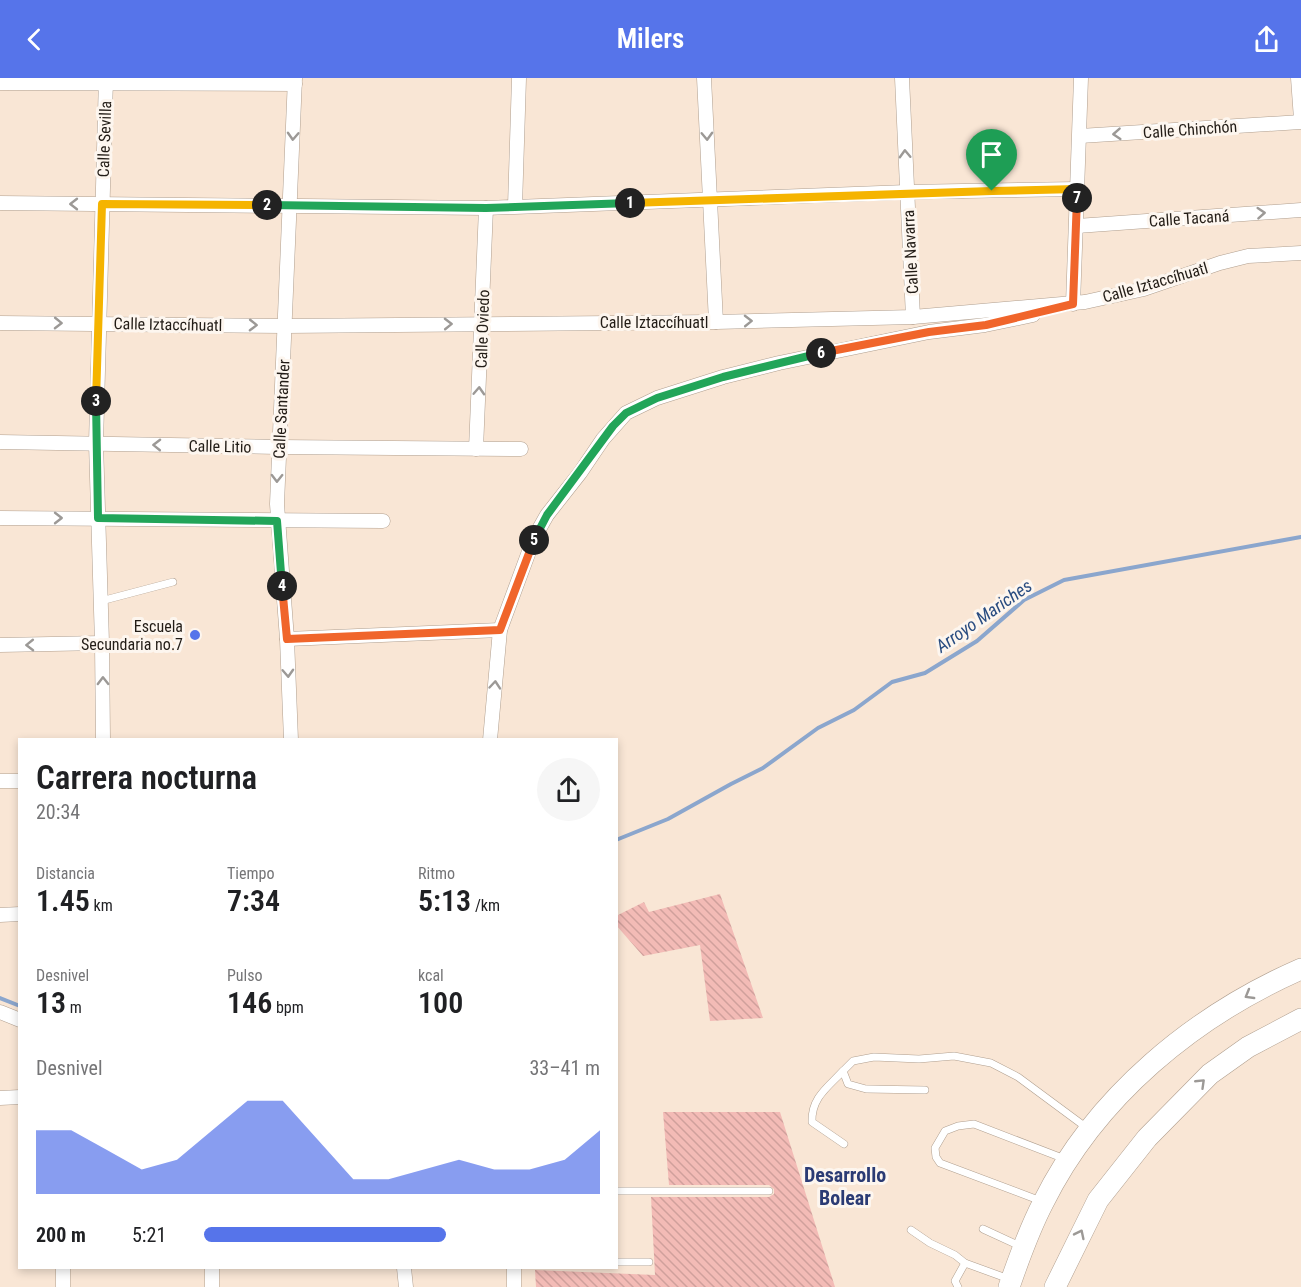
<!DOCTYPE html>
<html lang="es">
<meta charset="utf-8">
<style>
:root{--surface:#fff;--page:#f6f6f6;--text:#202124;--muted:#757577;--accent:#5674ea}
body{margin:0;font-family:"Roboto Condensed",sans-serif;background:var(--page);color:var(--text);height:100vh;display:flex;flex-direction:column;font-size:22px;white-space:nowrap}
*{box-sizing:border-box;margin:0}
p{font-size:20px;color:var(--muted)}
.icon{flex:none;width:33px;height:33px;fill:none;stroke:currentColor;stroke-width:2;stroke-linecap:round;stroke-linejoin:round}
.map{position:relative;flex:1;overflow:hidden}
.details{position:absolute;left:18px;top:660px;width:600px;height:531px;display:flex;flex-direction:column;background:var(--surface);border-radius:0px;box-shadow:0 3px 9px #0003}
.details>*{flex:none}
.pin{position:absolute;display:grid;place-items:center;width:51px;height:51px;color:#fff;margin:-62px -26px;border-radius:50% 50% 50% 0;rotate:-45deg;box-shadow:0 0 6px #0007}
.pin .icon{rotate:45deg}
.km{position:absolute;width:30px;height:30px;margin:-15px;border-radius:50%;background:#222;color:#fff;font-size:16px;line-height:30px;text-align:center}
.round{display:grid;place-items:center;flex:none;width:63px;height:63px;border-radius:32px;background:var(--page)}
.summary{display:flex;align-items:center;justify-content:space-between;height:102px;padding:0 18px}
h1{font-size:33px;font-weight:600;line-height:45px}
.stats{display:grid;grid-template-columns:repeat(3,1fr);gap:9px;height:102px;padding:6px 18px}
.stats div{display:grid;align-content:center}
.stats b{font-size:30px;font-weight:600}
.stats small{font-size:16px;font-weight:400}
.stats p{font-size:16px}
.chart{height:168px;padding:12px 18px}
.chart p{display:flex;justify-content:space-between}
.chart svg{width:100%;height:108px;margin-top:6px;fill:var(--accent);opacity:.7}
ul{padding:0 18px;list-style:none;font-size:20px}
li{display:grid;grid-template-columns:96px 72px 1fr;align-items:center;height:45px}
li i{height:15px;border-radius:8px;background:var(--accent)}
header{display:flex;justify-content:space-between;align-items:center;height:78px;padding:0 18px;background:var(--accent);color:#fff;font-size:27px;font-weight:600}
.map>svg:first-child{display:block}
</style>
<header><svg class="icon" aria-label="back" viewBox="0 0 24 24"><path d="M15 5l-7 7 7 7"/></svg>Milers<svg class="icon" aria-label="share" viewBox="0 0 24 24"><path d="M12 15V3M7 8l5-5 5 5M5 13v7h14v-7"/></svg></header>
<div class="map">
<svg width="1301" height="1209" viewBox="0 0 1301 1209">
<defs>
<pattern id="building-back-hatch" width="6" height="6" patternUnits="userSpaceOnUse" patternTransform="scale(1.5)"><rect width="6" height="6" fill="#f3bbb6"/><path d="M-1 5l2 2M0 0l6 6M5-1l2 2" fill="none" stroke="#d0a09c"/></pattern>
</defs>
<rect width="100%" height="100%" fill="#f9e6d5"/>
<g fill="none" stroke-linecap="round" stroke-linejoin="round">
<g stroke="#8ba6cd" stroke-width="4">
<path d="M 616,762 L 668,741 L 731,706 L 763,690 L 818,650 L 854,632 L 892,604 L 925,595 L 977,563 L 1024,522 L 1064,502 L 1301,459"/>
<path d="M 0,920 L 20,928"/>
</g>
</g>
<g fill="url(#building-back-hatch)">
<path d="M 720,816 L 763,940 L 710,943 L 700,867 L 643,878 L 616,847 L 616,838 L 644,824 L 649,834 Z"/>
<path d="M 663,1034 L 780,1034 L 835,1209 L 536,1209 L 535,1192 L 655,1197 L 651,1119 L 769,1119 L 774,1116 L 774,1111 L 769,1107 L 669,1107 Z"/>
</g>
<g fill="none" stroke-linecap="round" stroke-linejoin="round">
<defs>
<g id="lane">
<path d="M 101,523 L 173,504"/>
<path d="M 843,993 C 828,1009 811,1020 812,1044 L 844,1066"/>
<path d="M 925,1012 L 866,1011 L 848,1006 L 843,993 L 853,983 L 874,979 L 919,981 L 954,978 L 991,985 L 1018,999 L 1087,1050"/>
<path d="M 616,1113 L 769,1113"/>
<path d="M 1041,1123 L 940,1085 L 936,1079 L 935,1070 L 945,1053 L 958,1048 L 974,1046 L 1065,1081"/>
<path d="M 983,1151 L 1020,1168"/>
<path d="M 911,1152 L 930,1165 L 955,1177 L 965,1185"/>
<path d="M 616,1184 L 649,1184"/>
<path d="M 958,1209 L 955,1203 L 965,1185 L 1009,1201"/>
</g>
<g id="street">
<path d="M 704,0 L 716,244"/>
<path d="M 902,0 L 913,239"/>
<path d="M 1298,0 L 1301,41"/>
<path d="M 0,5 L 295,6"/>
<path d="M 1080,58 L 1301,44"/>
<path d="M 0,125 L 486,130 L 907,114 L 1077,111"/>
<path d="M 515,128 L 519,0"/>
<path d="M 1077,148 L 1301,132"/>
<path d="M 1073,226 L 1081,0"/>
<path d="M 0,245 L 285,248 L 716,244 L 913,239 L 1085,224 L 1144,211 L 1220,185 L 1248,178 L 1301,175"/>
<path d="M 0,364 L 278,369 L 521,371"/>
<path d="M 476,371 L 486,130"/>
<path d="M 0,440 L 383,443"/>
<path d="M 287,561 L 500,552"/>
<path d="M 0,567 L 102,565"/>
<path d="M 103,662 L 102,565 L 96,365 L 106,0"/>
<path d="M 291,662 L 287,561 L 277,426 L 295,0"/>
<path d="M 490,662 L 500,552 L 534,460 L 547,437 L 580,395 L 603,361 L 626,335 L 657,320 L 723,299 L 779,285 L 929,254 L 985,247 L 1033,237"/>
<path d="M 0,703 L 20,703"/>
<path d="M 0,837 L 20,836"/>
<path d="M 0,934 L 20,942"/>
<path d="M 0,1020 L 20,1019"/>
<path d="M 63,1190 L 63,1209"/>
<path d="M 212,1190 L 212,1209"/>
<path d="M 404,1190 L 406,1209"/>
<path d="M 514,1190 L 514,1209"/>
</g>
<g id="primary">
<path d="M 1009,1209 C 1019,1180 1029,1152 1043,1125 C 1096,1018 1194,938 1301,891"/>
<path d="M 1055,1209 L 1098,1122 L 1147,1060 L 1210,996 L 1248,969 L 1301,941"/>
</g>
</defs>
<use href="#lane" stroke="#b09f8f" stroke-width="8"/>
<use href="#street" stroke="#b09f8f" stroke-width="15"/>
<use href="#primary" stroke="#b09f8f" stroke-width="22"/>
<use href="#lane" stroke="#fff" stroke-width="7"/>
<use href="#street" stroke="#fff" stroke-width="14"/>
<use href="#primary" stroke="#fff" stroke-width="21"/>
</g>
<defs><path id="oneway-chevron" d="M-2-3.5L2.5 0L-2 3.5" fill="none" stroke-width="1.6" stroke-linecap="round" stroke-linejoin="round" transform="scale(1.5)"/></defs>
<g stroke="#9c9996">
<use href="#oneway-chevron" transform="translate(1117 56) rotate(176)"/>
<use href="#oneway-chevron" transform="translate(293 58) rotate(93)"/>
<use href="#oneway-chevron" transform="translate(707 58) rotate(88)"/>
<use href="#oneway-chevron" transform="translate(905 76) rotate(-92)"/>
<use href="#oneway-chevron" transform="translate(74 126) rotate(-180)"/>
<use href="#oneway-chevron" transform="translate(1261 135) rotate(-4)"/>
<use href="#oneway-chevron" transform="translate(748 243) rotate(-1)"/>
<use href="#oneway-chevron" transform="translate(58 245) rotate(1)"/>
<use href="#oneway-chevron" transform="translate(448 246) rotate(-1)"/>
<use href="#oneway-chevron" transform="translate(253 247) rotate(1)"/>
<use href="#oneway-chevron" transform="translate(479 313) rotate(-87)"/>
<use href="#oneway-chevron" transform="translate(157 367) rotate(-179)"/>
<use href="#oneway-chevron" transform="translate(277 400) rotate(91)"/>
<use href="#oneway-chevron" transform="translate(58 440)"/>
<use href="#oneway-chevron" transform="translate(30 567) rotate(179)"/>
<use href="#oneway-chevron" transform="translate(288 595) rotate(87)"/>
<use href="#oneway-chevron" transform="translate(103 603) rotate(-91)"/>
<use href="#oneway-chevron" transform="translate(495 607) rotate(-85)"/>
<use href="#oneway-chevron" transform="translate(1249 917) rotate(150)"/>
<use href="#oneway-chevron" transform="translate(1201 1005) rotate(-44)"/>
<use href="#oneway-chevron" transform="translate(1080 1156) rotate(-64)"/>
</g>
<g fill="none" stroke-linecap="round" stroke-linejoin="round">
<defs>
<path id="split-1" d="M 630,125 L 992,113"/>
<path id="split-2" d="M 267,127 L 486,130 L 630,125"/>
<path id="split-3" d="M 96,323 L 102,126 L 267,127"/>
<path id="split-4" d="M 96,323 L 98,440 L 277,443 L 282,508"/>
<path id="split-5" d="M 282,508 L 287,561 L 500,552 L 534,462"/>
<path id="split-6" d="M 534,462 L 547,437 L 613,348 L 626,335 L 657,320 L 723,299 L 821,275"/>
<path id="split-7" d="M 821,275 L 929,254 L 986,247 L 1073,226 L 1077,120"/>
<path id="split-8" d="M 992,113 L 1077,111 L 1077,120"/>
</defs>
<use href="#split-1" stroke="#fff" stroke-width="12"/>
<use href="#split-2" stroke="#fff" stroke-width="12"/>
<use href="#split-3" stroke="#fff" stroke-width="12"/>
<use href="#split-4" stroke="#fff" stroke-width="12"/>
<use href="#split-5" stroke="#fff" stroke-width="12"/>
<use href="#split-6" stroke="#fff" stroke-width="12"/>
<use href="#split-7" stroke="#fff" stroke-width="12"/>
<use href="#split-8" stroke="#fff" stroke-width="12"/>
<use href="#split-1" stroke="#f5b400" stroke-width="8"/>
<use href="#split-2" stroke="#22a559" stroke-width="8"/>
<use href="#split-3" stroke="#f5b400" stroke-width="8"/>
<use href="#split-4" stroke="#22a559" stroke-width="8"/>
<use href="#split-5" stroke="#f0652b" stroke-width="8"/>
<use href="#split-6" stroke="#22a559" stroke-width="8"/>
<use href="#split-7" stroke="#f0652b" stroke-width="8"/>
<use href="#split-8" stroke="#f5b400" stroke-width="8"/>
</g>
<circle fill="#5674ea" stroke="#fdf6ef" stroke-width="2" cx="195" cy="557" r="6"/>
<g text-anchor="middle" stroke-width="6" stroke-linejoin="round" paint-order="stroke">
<g font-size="16" fill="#221c16" stroke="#fdf6ef">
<text transform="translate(1190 51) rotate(-4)" y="6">Calle Chinchón</text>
<text transform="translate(104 61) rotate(-88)" y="6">Calle Sevilla</text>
<text transform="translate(1189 140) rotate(-4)" y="6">Calle Tacaná</text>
<text transform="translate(910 174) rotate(-93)" y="6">Calle Navarra</text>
<text transform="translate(1155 204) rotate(-16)" y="6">Calle Iztaccíhuatl</text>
<text x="654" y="250">Calle Iztaccíhuatl</text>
<text transform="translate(168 246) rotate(1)" y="6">Calle Iztaccíhuatl</text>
<text transform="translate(482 251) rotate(-88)" y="6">Calle Oviedo</text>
<text transform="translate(281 331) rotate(-87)" y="6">Calle Santander</text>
<text transform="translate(220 368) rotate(1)" y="6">Calle Litio</text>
</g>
<g font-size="16" fill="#221c16" stroke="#fdf6ef" text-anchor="end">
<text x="183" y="554">Escuela<tspan x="183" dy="18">Secundaria no.7</tspan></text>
</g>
<g font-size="18" font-style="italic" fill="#294c80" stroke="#fdf6ef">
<text transform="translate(984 538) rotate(-35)" y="6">Arroyo Mariches</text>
</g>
<g font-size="20" font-weight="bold" fill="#2b3b74" stroke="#fdf6ef">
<text x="845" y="1104">Desarrollo<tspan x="845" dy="23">Bolear</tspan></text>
</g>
</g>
</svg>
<div class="pin" style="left:992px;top:113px;background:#1e9e55"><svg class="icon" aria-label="arrive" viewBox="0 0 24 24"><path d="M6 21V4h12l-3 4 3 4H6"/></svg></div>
<b class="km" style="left:630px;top:125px">1</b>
<b class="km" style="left:267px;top:127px">2</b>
<b class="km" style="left:96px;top:323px">3</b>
<b class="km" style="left:282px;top:508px">4</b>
<b class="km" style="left:534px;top:462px">5</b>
<b class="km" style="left:821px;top:275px">6</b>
<b class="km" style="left:1077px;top:120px">7</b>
<section class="details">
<div class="summary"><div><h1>Carrera nocturna</h1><p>20:34</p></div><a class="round"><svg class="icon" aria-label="share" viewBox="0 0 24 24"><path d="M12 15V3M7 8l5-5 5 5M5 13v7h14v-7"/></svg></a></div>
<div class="stats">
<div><p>Distancia</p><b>1.45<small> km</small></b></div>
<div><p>Tiempo</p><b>7:34</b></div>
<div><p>Ritmo</p><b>5:13<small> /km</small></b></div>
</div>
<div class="stats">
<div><p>Desnivel</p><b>13<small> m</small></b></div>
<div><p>Pulso</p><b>146<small> bpm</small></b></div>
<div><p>kcal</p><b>100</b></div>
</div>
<div class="chart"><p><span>Desnivel</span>33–41 m</p>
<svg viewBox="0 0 160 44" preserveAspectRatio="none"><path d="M0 44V18L10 18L20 26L30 34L40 30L50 18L60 6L70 6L80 22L90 38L100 38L110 34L120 30L130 34L140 34L150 30L160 18V44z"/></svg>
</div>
<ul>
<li><b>200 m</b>5:21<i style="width:61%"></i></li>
</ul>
</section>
</div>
